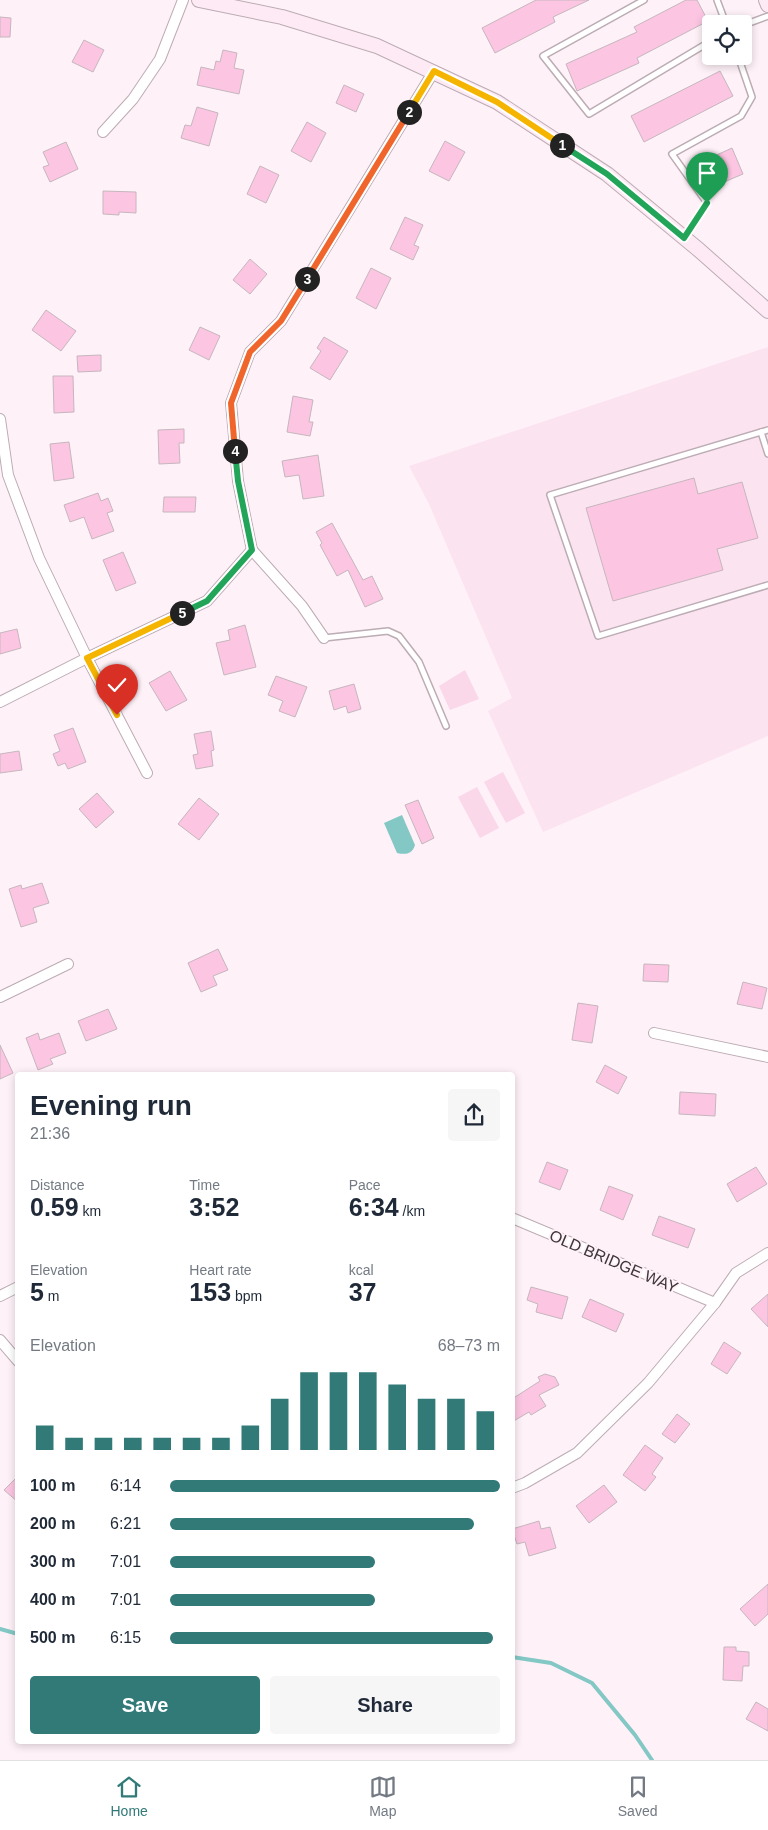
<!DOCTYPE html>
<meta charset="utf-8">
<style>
:root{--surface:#fff;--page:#f6f6f7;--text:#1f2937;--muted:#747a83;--line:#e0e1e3;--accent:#317a78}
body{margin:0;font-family:Helvetica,sans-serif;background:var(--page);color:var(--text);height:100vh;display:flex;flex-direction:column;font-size:19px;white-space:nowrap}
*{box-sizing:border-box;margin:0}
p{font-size:16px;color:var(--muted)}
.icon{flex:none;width:28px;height:28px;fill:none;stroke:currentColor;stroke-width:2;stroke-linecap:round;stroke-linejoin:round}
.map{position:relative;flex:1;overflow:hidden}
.sheet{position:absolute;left:15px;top:1072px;width:500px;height:672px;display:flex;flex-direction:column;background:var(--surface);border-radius:5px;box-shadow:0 2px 8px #0003}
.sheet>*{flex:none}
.buttons{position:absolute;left:702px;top:15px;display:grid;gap:10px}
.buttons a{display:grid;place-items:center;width:50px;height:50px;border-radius:5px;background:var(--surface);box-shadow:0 2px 8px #0003;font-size:25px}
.pin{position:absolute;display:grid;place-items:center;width:42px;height:42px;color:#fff;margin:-51px -21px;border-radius:50% 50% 50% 0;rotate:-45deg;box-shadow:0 0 5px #0007}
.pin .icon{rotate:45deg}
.km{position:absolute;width:25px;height:25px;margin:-12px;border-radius:50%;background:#222;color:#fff;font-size:14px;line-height:25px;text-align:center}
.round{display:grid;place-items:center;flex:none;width:52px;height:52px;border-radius:5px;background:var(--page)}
.head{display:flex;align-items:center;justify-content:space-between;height:85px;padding:0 15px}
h1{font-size:28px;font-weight:800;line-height:38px}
.metrics{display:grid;grid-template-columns:repeat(3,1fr);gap:8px;height:85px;padding:5px 15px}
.metrics div{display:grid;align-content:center}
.metrics b{font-size:25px;font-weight:800}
.metrics small{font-size:14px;font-weight:400}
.metrics p{font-size:14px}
.chart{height:140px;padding:10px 15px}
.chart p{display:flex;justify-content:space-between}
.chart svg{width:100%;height:90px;margin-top:5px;stroke:var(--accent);stroke-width:6}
.button{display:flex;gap:10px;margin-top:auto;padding:10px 15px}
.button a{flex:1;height:58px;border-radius:5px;background:var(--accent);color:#fff;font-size:20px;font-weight:800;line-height:58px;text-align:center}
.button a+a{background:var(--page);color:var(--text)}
ul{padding:0 15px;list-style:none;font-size:16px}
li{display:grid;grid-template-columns:80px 60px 1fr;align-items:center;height:38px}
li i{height:12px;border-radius:6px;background:var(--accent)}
.dock{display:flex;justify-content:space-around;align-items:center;height:70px;border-top:1px solid var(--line);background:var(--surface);font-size:14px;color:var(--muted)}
.dock a{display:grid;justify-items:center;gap:2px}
.dock .selected{color:var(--accent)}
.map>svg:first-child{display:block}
</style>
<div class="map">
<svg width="768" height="1760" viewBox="0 0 768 1760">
<rect width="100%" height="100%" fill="#fff1f8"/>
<path fill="#fbe3ef" d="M 768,347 L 768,736 L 543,832 L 488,711 L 512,698 L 429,504 L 409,466 Z"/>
<g fill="#fad7e9">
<path d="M 465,670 L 479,699 L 450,710 L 439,686 Z"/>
<path d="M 503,772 L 525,813 L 506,823 L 484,782 Z"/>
<path d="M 477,787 L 499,828 L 480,838 L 458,797 Z"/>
</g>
<path fill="#83c8c5" d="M 402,815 L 415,845 C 412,854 406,855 397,853 L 384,823 Z"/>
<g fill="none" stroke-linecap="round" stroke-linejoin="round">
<g stroke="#83c8c5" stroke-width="4">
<path d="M 0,1629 L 18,1634"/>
<path d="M 512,1657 L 551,1663 L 592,1683 L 635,1735 L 652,1760"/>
</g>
</g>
<g fill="#fcc6e2" stroke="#c6b6be">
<path d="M 536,0 L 589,0 L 553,17 L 555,22 L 495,53 L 482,28 Z"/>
<path d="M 686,0 L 697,0 L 708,21 L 637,58 L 639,63 L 577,91 L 566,64 L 637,32 L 634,27 Z"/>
<path d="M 0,17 L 11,18 L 10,37 L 0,37 Z"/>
<path d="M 84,40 L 104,50 L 93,72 L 72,62 Z"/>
<path d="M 223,50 L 237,53 L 234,68 L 244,70 L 239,94 L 197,85 L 201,67 L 214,70 L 216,61 L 220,62 Z"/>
<path d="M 720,71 L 733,96 L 644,142 L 631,116 Z"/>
<path d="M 344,85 L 364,94 L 356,112 L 336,103 Z"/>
<path d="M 197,107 L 218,113 L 209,146 L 181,138 L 185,125 L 191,126 Z"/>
<path d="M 307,122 L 326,133 L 311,162 L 291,151 Z"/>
<path d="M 445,141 L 465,152 L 449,181 L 429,171 Z"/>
<path d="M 66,142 L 78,169 L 50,182 L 43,167 L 49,165 L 43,152 Z"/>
<path d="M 732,148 L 743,174 L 710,188 L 699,163 Z"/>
<path d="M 260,166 L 279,175 L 266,203 L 247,194 Z"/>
<path d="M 103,191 L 136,192 L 136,213 L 119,212 L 119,215 L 103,214 Z"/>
<path d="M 405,217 L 423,225 L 414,245 L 419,247 L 413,260 L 390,249 Z"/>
<path d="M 250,259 L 267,274 L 250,294 L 233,280 Z"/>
<path d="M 371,268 L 391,278 L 376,309 L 356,298 Z"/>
<path d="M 46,310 L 76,331 L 61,351 L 32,330 Z"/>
<path d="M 200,327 L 220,336 L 209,360 L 189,350 Z"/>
<path d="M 324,337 L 348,351 L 330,380 L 310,368 L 321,351 L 317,348 Z"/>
<path d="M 101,355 L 101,371 L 78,372 L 77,356 Z"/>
<path d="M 53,376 L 73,376 L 74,412 L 54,413 Z"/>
<path d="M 293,396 L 313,400 L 309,422 L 313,422 L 310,436 L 287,432 Z"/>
<path d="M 184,429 L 184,443 L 179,443 L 180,463 L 159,464 L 158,430 Z"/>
<path d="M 69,442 L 74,478 L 54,481 L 50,444 Z"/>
<path d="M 318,455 L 324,496 L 303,499 L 299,475 L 285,477 L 282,461 Z"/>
<path d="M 694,478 L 698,494 L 742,482 L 758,538 L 717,549 L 723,570 L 613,601 L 586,508 Z"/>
<path d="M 98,493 L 101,501 L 108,498 L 113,511 L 107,513 L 114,531 L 92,539 L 84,517 L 70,522 L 64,505 Z"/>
<path d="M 164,497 L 196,497 L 195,512 L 163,512 Z"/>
<path d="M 332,523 L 363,580 L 372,576 L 383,599 L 365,607 L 348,570 L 337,576 L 320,545 L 322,543 L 316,532 Z"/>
<path d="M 123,552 L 136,583 L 116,591 L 103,560 Z"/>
<path d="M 245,625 L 256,667 L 224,675 L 216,643 L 230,640 L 228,630 Z"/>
<path d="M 17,629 L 21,648 L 0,654 L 0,633 Z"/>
<path d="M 170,671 L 187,700 L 166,711 L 149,683 Z"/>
<path d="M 276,676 L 307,687 L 295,717 L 279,711 L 283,701 L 268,695 Z"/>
<path d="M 354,684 L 361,709 L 348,713 L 346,706 L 334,710 L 329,691 Z"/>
<path d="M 73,728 L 86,762 L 68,769 L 65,763 L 58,766 L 53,754 L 60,751 L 54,735 Z"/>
<path d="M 211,731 L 214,750 L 211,751 L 213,766 L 196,769 L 193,755 L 198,754 L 194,734 Z"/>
<path d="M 19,751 L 22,770 L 0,773 L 0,754 Z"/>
<path d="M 97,793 L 114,812 L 96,828 L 79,809 Z"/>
<path d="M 199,798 L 219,814 L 199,840 L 178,824 Z"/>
<path d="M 418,800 L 434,838 L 422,844 L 405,805 Z"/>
<path d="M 42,883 L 49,903 L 33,908 L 37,922 L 21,927 L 9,889 L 21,885 L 22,889 Z"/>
<path d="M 218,949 L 228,970 L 213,976 L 217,985 L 201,992 L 188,963 Z"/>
<path d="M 644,964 L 669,965 L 668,982 L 643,981 Z"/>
<path d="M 743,982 L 767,988 L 762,1009 L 737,1004 Z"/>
<path d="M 578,1003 L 598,1006 L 592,1043 L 572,1040 Z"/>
<path d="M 108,1009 L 117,1029 L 86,1041 L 78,1021 Z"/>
<path d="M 38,1033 L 40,1040 L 59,1033 L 66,1053 L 50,1059 L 53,1064 L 38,1070 L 26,1038 Z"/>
<path d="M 0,1045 L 13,1073 L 0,1079 Z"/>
<path d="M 605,1065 L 627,1077 L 618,1094 L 596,1082 Z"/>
<path d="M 680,1092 L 716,1094 L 715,1116 L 679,1114 Z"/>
<path d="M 547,1162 L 568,1170 L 560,1190 L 539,1182 Z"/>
<path d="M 756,1167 L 767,1184 L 737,1202 L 727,1184 Z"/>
<path d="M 609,1186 L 633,1195 L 623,1220 L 600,1210 Z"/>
<path d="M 659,1216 L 695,1229 L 688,1248 L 652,1235 Z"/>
<path d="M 531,1287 L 568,1297 L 562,1319 L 536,1312 L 538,1304 L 527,1300 Z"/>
<path d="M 768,1294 L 768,1327 L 751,1309 Z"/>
<path d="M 590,1299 L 624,1314 L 616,1332 L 582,1317 Z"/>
<path d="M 724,1342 L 741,1353 L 727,1374 L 711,1364 Z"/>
<path d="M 545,1374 L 555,1377 L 559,1385 L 539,1395 L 546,1406 L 531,1415 L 529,1412 L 512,1422 L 512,1399 L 540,1381 L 538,1377 Z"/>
<path d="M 677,1414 L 690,1424 L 675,1443 L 662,1434 Z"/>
<path d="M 645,1445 L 663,1458 L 652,1474 L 656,1477 L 645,1491 L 623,1475 Z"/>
<path d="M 18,1476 L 18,1502 L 4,1490 Z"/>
<path d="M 604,1485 L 617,1502 L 589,1523 L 576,1506 Z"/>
<path d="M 539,1521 L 541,1529 L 550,1527 L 556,1548 L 529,1556 L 525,1542 L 517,1544 L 512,1529 Z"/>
<path d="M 768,1584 L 768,1614 L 755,1626 L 740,1609 Z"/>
<path d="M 724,1647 L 736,1647 L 736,1651 L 749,1652 L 749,1666 L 743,1666 L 742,1681 L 723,1680 Z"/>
<path d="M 756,1702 L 768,1709 L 768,1731 L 746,1719 Z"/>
</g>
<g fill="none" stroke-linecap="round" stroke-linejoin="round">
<defs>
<g id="lane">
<path d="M 644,0 L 543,56 L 589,114 L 711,41"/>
<path d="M 717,0 L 726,24"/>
<path d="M 744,25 L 768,16"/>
<path d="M 685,236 L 707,203 L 672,154 L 741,116 L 752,97 L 738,56"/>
<path d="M 768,430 L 550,495 L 598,636 L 768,585"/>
<path d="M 761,432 L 768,454"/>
<path d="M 324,638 L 388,631 L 399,636 L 419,662 L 446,726"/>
</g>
<g id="street">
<path d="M 103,132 L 133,99 L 160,59 L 183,0"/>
<path d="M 0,419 L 8,475 L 39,558 L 87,658 L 147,773"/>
<path d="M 252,550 L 238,481 L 231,403 L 250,352 L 281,321 L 434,71"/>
<path d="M 252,550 L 302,606 L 324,638"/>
<path d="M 0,702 L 87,658 L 207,601 L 252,550"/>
<path d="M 0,997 L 68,964"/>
<path d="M 654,1033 L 768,1057"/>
<path d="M 512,1218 L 715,1303"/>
<path d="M 0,1296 L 18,1287"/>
<path d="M 0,1340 L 18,1361"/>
<path d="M 512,1488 L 525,1483 L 577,1453 L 648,1383 L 715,1303 L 736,1273 L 768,1253"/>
</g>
<g id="secondary">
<path d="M 199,0 L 282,17 L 377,46 L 497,102 L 607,174 L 699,250 L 768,311"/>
<path d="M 766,0 L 768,5"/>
</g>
</defs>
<use href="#lane" stroke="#bcacb4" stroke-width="8"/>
<use href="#street" stroke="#bcacb4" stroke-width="12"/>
<use href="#secondary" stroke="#bcacb4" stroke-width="16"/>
<use href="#lane" stroke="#fff" stroke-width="5"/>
<use href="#street" stroke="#fff" stroke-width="10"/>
<use href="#secondary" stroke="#feeaf4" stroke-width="14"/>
</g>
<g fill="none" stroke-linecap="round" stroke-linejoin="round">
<defs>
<path id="split-1" d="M 562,145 L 607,174 L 684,238 L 707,203"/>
<path id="split-2" d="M 409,112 L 434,71 L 497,102 L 562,145"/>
<path id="split-3" d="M 307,279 L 409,112"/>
<path id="split-4" d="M 235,451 L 231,403 L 250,352 L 281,321 L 307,279"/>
<path id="split-5" d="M 182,613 L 207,601 L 252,550 L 238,481 L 235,451"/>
<path id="split-6" d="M 117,715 L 87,658 L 182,613"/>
</defs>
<use href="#split-1" stroke="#fff" stroke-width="10"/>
<use href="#split-2" stroke="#fff" stroke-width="10"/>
<use href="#split-3" stroke="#fff" stroke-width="10"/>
<use href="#split-4" stroke="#fff" stroke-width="10"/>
<use href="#split-5" stroke="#fff" stroke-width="10"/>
<use href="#split-6" stroke="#fff" stroke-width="10"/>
<use href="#split-1" stroke="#22a559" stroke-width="6"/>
<use href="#split-2" stroke="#f5b400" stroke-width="6"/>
<use href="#split-3" stroke="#f0652b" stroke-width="6"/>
<use href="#split-4" stroke="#f0652b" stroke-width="6"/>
<use href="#split-5" stroke="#22a559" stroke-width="6"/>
<use href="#split-6" stroke="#f5b400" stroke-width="6"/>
</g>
<g text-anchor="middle" stroke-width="4" stroke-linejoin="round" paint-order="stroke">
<g font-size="16" fill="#3d373a" stroke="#fff1f8">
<text transform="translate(614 1261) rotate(23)" y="6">OLD BRIDGE WAY</text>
</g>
</g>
</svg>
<div class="buttons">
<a><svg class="icon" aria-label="locate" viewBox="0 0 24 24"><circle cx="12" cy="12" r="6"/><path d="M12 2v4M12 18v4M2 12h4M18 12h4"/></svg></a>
</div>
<div class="pin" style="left:707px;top:203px;background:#1e9e55"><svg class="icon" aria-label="arrive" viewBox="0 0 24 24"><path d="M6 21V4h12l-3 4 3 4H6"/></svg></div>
<div class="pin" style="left:117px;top:715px;background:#d93025"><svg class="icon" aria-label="check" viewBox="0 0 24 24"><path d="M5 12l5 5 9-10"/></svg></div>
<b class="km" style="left:562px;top:145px">1</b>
<b class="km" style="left:409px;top:112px">2</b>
<b class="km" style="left:307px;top:279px">3</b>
<b class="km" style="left:235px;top:451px">4</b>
<b class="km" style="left:182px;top:613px">5</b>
<section class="sheet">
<div class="head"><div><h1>Evening run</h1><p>21:36</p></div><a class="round"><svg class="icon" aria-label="share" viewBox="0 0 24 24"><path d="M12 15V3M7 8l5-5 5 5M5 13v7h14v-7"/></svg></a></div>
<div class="metrics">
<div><p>Distance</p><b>0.59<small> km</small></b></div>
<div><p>Time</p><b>3:52</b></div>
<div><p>Pace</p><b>6:34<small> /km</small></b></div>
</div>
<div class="metrics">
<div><p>Elevation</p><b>5<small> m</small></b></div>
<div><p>Heart rate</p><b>153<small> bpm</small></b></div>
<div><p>kcal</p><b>37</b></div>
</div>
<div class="chart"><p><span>Elevation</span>68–73 m</p>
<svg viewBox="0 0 160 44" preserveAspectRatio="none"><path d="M5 44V32M15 44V38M25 44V38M35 44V38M45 44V38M55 44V38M65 44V38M75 44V32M85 44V19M95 44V6M105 44V6M115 44V6M125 44V12M135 44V19M145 44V19M155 44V25"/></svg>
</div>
<ul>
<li><b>100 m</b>6:14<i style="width:100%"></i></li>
<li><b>200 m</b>6:21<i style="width:92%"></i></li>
<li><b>300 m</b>7:01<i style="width:62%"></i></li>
<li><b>400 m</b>7:01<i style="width:62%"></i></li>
<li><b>500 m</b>6:15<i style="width:98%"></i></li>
</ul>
<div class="button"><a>Save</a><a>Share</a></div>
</section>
</div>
<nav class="dock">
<a class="selected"><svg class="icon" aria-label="home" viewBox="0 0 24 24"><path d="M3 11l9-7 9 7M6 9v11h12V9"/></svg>Home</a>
<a><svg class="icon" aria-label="map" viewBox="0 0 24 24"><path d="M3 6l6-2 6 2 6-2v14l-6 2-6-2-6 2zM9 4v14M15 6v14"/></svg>Map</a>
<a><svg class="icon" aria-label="saved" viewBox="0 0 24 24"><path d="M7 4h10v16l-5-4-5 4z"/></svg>Saved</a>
</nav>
